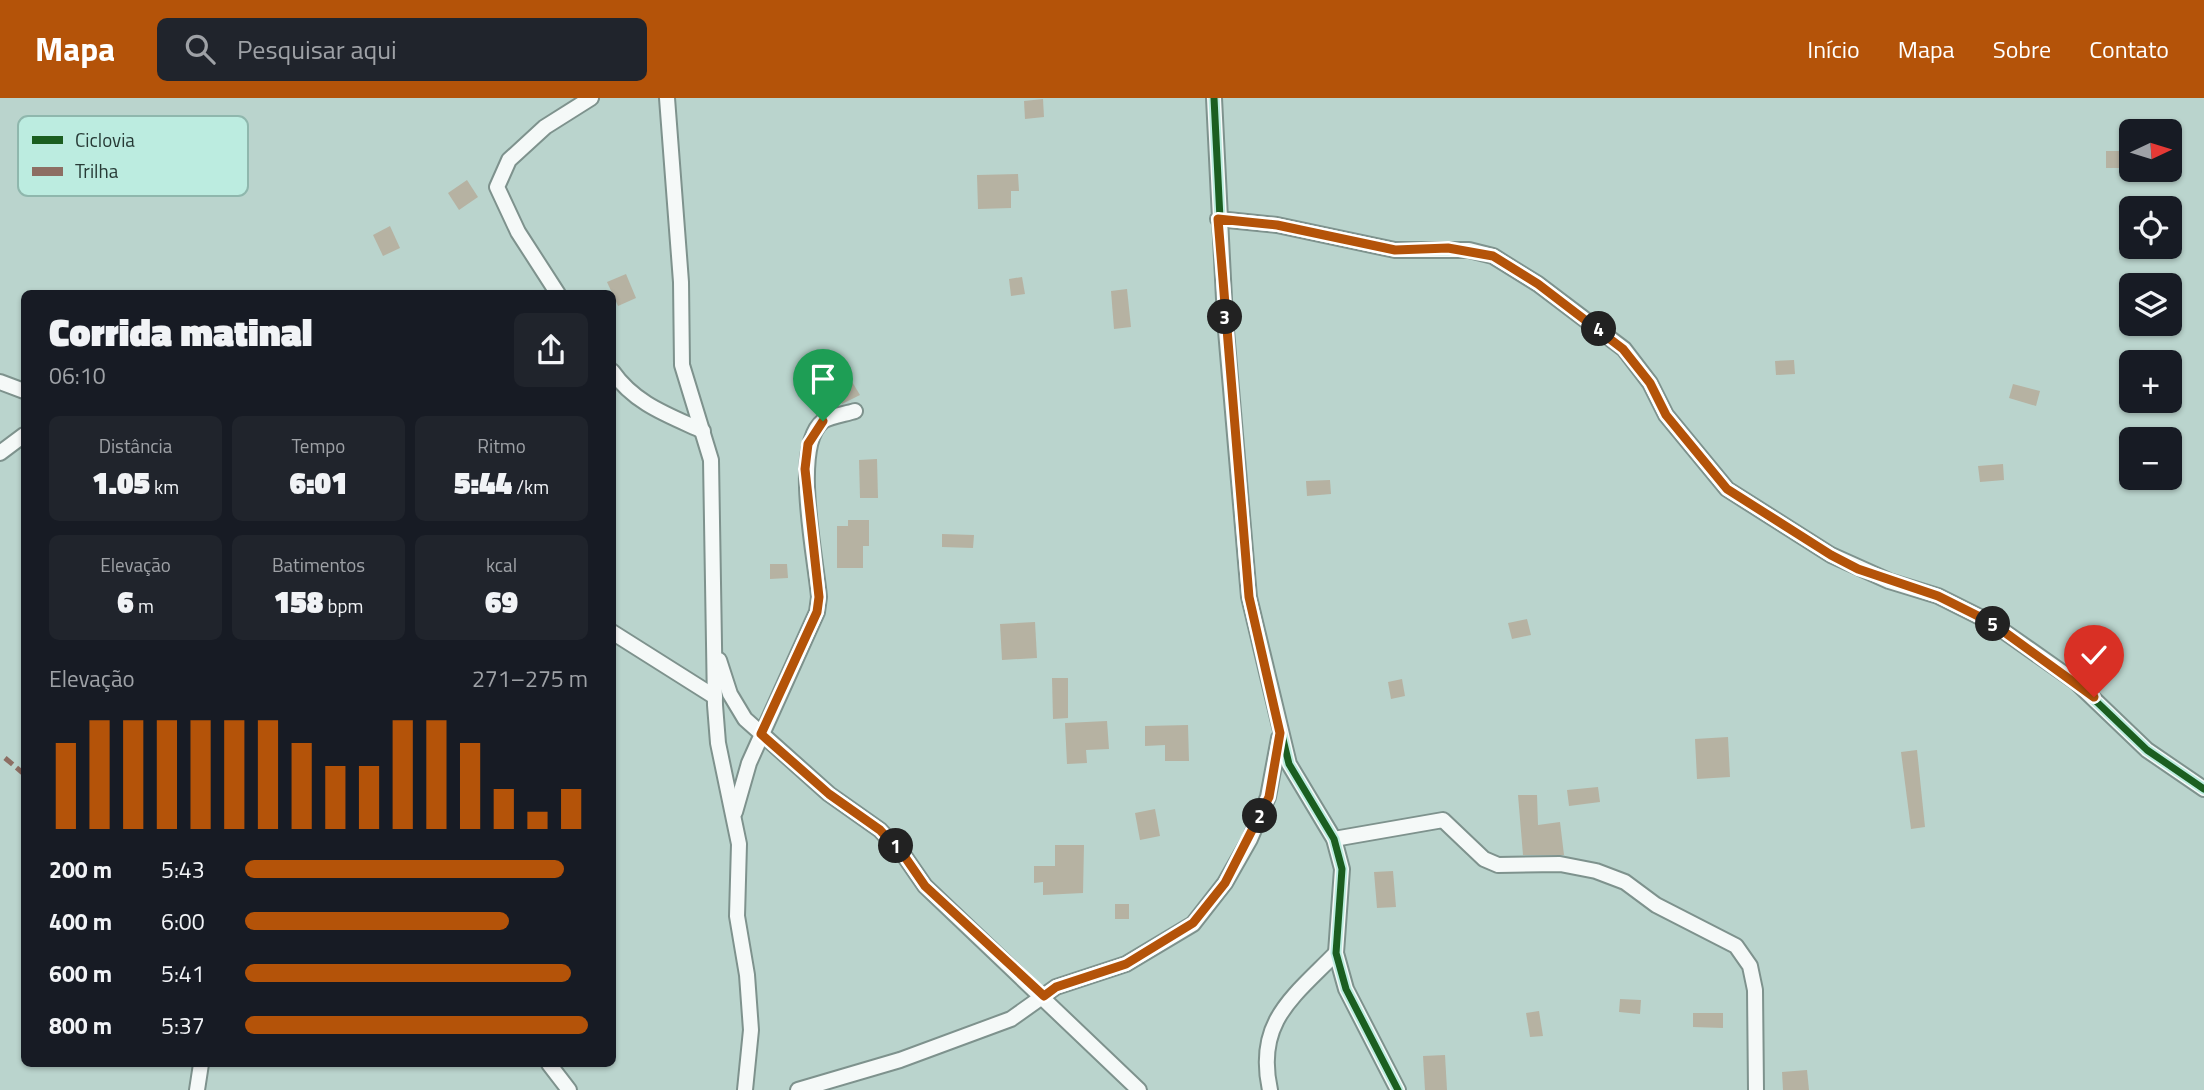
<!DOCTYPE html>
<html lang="pt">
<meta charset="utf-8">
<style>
:root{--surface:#171b24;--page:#20242c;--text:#f1f3f6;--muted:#9ea1a6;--accent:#b45309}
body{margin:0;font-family:"Titillium Web",sans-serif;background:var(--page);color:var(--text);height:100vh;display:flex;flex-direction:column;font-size:26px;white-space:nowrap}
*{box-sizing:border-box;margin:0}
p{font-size:23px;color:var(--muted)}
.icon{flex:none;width:38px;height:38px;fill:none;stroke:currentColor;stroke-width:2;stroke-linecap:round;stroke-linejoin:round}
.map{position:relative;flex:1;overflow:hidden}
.side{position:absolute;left:21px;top:192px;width:595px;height:777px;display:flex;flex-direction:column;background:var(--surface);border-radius:10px;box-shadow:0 2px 5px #0004}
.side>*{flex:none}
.needle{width:46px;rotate:86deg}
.tools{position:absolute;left:2119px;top:21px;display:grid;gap:14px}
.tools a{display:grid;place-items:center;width:63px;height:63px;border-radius:10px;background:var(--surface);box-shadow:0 2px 5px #0004;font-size:35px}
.pin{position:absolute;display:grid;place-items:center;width:60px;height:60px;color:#fff;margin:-72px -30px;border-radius:50% 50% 50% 0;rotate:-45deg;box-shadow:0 0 7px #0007}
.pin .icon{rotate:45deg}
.km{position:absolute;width:35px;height:35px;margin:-18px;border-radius:50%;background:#222;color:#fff;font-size:19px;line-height:35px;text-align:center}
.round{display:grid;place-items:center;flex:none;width:74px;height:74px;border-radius:10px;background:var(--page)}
.overview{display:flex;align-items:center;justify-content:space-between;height:119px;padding:0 28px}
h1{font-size:38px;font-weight:800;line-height:52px}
.stats{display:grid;grid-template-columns:repeat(3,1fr);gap:10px;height:119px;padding:7px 28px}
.stats div{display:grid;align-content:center;border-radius:10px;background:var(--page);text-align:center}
.stats b{font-size:30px;font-weight:800}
.stats small{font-size:19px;font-weight:400}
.stats p{font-size:19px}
.chart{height:196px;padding:14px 28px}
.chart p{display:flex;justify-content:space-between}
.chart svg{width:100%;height:126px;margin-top:7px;stroke:var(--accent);stroke-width:6}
ul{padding:0 28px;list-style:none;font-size:23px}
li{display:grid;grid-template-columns:112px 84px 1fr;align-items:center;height:52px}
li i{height:18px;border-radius:9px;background:var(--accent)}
header{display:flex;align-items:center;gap:42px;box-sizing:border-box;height:98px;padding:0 35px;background:var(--accent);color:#fff}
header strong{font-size:33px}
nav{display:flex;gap:38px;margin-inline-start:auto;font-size:24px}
.search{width:490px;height:63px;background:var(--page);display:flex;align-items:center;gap:18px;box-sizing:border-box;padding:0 24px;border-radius:10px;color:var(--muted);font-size:26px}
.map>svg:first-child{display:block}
</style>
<header>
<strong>Mapa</strong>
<div class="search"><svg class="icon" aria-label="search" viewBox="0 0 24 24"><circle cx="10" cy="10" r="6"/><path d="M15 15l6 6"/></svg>Pesquisar aqui</div>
<nav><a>Início</a><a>Mapa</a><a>Sobre</a><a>Contato</a></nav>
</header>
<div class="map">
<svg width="2204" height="992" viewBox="0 0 2204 992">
<rect width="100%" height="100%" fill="#bad4cd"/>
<g fill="#b6b2a2">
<path d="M 1043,1 L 1044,19 L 1025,21 L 1024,3 Z"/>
<rect x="2106" y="53" width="22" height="17"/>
<path d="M 1018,76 L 1019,93 L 1011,93 L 1011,110 L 978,111 L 977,77 Z"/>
<path d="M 467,82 L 478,99 L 459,112 L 448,95 Z"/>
<path d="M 390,128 L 400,150 L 383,158 L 373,137 Z"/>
<path d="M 626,176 L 636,200 L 618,208 L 607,184 Z"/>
<path d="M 1022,179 L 1025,196 L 1011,198 L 1009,181 Z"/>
<path d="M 1127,191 L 1131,229 L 1114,231 L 1111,193 Z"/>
<path d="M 1794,262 L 1795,276 L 1776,277 L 1775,263 Z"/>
<path d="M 811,271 L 819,292 L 804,299 L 795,277 Z"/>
<path d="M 848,277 L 860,297 L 842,306 L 830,287 Z"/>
<path d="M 2013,286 L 2040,293 L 2036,308 L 2009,300 Z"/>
<path d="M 877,361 L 878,400 L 860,400 L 859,362 Z"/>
<path d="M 2003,366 L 2004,382 L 1980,384 L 1978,368 Z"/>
<path d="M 1330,382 L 1331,396 L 1307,398 L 1306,383 Z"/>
<path d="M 848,422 L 869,422 L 869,448 L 863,448 L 863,470 L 837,470 L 837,428 L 848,428 Z"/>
<path d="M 942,436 L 974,437 L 973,450 L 942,449 Z"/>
<path d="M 770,466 L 787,466 L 788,480 L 770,481 Z"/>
<path d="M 1527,521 L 1531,537 L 1512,541 L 1508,525 Z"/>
<path d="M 1035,524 L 1037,560 L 1002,562 L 1000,526 Z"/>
<path d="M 1052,580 L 1068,580 L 1068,620 L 1053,621 Z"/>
<path d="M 1402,581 L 1405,598 L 1391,601 L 1388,584 Z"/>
<path d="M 1107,623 L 1109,651 L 1086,652 L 1087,665 L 1067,666 L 1065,625 Z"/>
<path d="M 1188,627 L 1189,663 L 1165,663 L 1165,647 L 1145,648 L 1145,628 Z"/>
<path d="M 1728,639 L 1730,679 L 1697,681 L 1695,641 Z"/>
<path d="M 1917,652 L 1925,729 L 1911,731 L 1901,654 Z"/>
<path d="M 1598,689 L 1600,704 L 1569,708 L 1567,692 Z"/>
<path d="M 1518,697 L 1537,697 L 1538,727 L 1560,724 L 1564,757 L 1523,757 Z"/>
<path d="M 1155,711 L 1160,738 L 1140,742 L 1135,715 Z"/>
<path d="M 1055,747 L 1084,747 L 1083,795 L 1043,797 L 1043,784 L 1034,785 L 1034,768 L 1055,768 Z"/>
<path d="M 1393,773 L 1396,809 L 1377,810 L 1374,774 Z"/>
<rect x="1115" y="806" width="14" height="15"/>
<path d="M 1620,901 L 1641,902 L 1640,916 L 1619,914 Z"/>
<path d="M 1539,913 L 1543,938 L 1530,939 L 1526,915 Z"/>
<path d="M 1693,915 L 1723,915 L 1723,930 L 1693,929 Z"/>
<path d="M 1445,957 L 1447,992 L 1425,992 L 1423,958 Z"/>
<path d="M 1807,972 L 1809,992 L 1783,992 L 1782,974 Z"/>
</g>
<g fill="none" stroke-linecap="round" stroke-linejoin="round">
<defs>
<g id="minor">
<path d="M 667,0 L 681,184 L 682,267 L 711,362 L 715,607 L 718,645 L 739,746 L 737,818 L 747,877 L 751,932 L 745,992"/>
<path d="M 1214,0 L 1225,221 L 1249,499 L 1289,666 L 1334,741 L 1342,771 L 1336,855 L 1346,891 L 1398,992"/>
<path d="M 1218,121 L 1277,127 L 1395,152 L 1469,152 L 1493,158 L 1538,186 L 1624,251 L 1650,285 L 1666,317 L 1727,391 L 1831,457 L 1889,483 L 1938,498 L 1992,525 L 2076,584 L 2147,652 L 2204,691"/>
<path d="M 558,196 L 518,134 L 497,89 L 509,62 L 545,29 L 591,0"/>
<path d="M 612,273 C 635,306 668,317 703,333"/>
<path d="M 0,284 L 24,293"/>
<path d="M 0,355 L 24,337"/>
<path d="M 612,534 L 715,599"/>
<path d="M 719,562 L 730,596 L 745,621 L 829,696 L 880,732 L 905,759 L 925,788 L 1139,992"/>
<path d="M 735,714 L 749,665 L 817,514 L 819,499 C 816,461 791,348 823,323 C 830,318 846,316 855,313"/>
<path d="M 1334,741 L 1443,722 L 1484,761 L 1498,767 L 1560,766 L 1596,773 L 1625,784 L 1656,807 L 1736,848 L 1750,868 L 1755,892 L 1756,992"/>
<path d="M 549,966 L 569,992"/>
<path d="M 197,992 L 201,966"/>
<path d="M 798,992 L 900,962 L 1011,921 L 1056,889 L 1126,866 L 1193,826 L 1225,785 L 1250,741 L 1268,699 L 1279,640"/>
<path d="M 1270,992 C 1255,924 1293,899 1336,855"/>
</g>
</defs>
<use href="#minor" stroke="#7e928d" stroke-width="18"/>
<use href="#minor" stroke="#f5f9f8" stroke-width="14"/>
<path stroke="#8d6e63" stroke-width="5" stroke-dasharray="10 5" stroke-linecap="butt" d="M 5,660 L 24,676"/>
<defs>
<g id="cycleway">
<path d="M 1214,0 L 1225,221 L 1249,499 L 1289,666 L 1334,741 L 1342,771 L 1336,855 L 1346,891 L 1398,992"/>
<path d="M 1218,121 L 1277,127 L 1395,152 L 1469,152 L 1493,158 L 1538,186 L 1624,251 L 1650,285 L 1666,317 L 1727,391 L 1831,457 L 1889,483 L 1938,498 L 1992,525 L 2076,584 L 2147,652 L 2204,691"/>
</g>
</defs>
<use href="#cycleway" stroke="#bcece0" stroke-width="11"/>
<use href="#cycleway" stroke="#1b5e20" stroke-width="7"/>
</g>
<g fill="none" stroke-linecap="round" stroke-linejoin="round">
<defs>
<path id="route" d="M 823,323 L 808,346 L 805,371 L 819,499 L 817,514 L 761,636 L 829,696 L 880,732 L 905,759 L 925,788 L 1044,898 L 1056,889 L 1126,866 L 1193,825 L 1225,785 L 1269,699 L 1280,635 L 1249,499 L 1218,121 L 1277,127 L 1395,152 L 1448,150 L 1493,158 L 1538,186 L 1623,251 L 1650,285 L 1666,317 L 1727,391 L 1831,457 L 1858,471 L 1938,498 L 1992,525 L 2094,599"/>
</defs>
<use href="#route" stroke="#fff" stroke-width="14"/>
<use href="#route" stroke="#b45309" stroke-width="9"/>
</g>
<rect x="18" y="18" width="230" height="80" rx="10" fill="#bcece0" stroke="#8fb7ad" stroke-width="2"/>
<rect x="32" y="38" width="31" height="8" fill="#1b5e20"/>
<rect x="32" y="69" width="31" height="9" fill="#8d6e63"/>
<g font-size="19" fill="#273a36">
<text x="75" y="49">Ciclovia</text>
<text x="75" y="80">Trilha</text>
</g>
</svg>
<div class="tools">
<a><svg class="needle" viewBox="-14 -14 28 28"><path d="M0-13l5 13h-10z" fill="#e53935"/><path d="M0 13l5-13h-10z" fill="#9ea1a6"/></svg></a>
<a><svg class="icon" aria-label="locate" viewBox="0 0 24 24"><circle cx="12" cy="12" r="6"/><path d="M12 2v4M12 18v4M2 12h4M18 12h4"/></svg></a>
<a><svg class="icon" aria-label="layers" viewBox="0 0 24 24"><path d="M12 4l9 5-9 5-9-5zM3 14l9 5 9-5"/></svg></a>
<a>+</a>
<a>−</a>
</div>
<div class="pin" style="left:823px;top:323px;background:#1e9e55"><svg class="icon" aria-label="arrive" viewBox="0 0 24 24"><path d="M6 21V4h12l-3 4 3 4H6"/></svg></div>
<div class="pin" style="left:2094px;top:599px;background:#d93025"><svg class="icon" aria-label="check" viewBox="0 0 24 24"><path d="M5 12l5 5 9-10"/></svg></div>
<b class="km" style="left:896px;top:748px">1</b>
<b class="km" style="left:1260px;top:718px">2</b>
<b class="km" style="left:1225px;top:219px">3</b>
<b class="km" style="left:1599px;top:231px">4</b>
<b class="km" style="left:1993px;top:526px">5</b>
<section class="side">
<div class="overview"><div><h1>Corrida matinal</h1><p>06:10</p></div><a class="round"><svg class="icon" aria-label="share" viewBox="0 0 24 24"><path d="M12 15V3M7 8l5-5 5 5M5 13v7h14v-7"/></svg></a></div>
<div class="stats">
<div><p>Distância</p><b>1.05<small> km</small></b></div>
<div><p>Tempo</p><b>6:01</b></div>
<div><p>Ritmo</p><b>5:44<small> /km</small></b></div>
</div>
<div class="stats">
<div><p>Elevação</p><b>6<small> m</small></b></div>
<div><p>Batimentos</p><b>158<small> bpm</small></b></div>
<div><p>kcal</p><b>69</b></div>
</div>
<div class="chart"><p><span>Elevação</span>271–275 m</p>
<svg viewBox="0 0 160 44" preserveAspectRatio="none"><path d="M5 44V14M15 44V6M25 44V6M35 44V6M45 44V6M55 44V6M65 44V6M75 44V14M85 44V22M95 44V22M105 44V6M115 44V6M125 44V14M135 44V30M145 44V38M155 44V30"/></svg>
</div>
<ul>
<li><b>200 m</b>5:43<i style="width:93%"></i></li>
<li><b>400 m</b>6:00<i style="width:77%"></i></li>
<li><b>600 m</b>5:41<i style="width:95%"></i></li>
<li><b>800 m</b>5:37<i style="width:100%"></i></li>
</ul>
</section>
</div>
